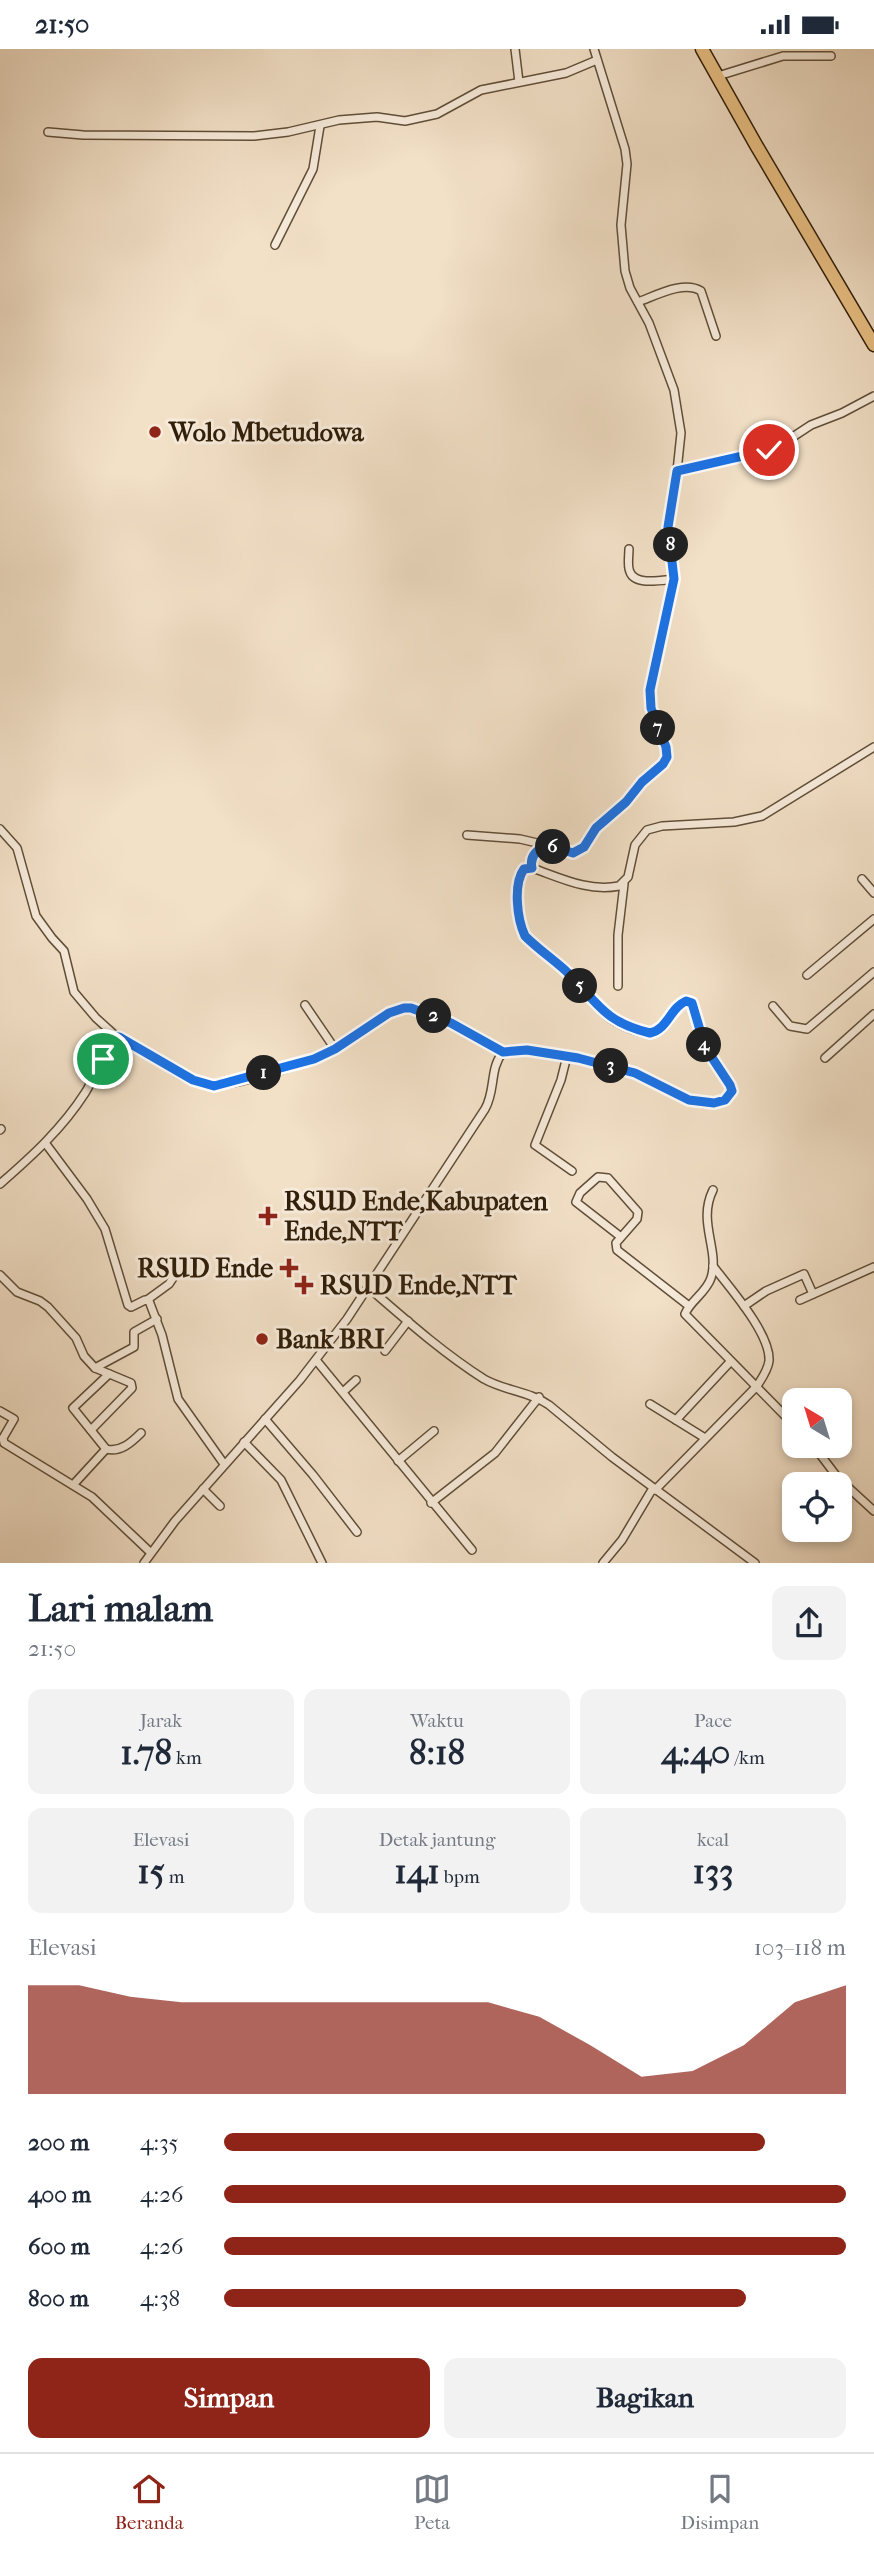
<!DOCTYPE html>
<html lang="id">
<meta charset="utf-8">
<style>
:root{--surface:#fff;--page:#f2f2f3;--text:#1f2937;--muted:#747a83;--line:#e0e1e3;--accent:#8f2418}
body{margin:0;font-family:"IM FELL French Canon",serif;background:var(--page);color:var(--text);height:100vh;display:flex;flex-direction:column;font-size:26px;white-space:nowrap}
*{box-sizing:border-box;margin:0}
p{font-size:23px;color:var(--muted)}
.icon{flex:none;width:38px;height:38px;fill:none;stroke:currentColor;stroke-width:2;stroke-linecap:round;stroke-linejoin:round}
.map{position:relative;height:1514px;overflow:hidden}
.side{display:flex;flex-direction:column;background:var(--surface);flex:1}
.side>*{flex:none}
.needle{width:46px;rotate:322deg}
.fabs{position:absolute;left:782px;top:1339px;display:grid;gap:14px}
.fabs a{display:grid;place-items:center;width:70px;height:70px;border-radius:14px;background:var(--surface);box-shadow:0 4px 10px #0003;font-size:35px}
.pin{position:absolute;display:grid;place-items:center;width:60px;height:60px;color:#fff;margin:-30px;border:4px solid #fff;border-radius:50%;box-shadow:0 2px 7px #0007}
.km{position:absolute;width:35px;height:35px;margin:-18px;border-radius:50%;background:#222;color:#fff;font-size:19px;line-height:35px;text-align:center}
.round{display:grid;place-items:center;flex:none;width:74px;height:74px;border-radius:14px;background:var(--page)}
.headline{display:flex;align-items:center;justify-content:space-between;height:119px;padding:0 28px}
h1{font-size:38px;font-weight:800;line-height:52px}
.stats{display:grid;grid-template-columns:repeat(3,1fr);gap:10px;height:119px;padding:7px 28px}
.stats div{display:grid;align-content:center;border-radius:14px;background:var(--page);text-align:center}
.stats b{font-size:35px;font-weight:800}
.stats small{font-size:19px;font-weight:400}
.stats p{font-size:19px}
.chart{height:196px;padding:14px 28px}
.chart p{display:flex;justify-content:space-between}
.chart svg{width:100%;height:126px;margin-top:7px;fill:var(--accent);opacity:.7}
.primary-button{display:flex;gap:14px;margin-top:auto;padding:14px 28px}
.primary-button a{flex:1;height:80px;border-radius:14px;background:var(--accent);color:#fff;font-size:28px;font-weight:800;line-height:80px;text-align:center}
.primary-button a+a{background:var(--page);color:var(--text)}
ul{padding:0 28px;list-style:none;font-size:23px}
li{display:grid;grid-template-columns:112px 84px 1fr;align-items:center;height:52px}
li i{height:18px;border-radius:9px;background:var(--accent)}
.status{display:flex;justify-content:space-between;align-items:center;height:49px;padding:0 35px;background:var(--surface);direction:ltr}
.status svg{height:19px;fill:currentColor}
.dock{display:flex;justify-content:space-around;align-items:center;height:98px;border-top:2px solid var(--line);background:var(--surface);font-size:19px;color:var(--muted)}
.dock a{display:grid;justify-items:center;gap:4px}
.dock .current{color:var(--accent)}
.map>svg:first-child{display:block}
</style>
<div class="status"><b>21:50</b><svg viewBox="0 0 49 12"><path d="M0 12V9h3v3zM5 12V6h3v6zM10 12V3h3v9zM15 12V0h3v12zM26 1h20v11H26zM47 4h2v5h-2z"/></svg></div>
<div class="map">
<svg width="874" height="1514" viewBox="0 0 874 1514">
<rect width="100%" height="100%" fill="#f2e0c7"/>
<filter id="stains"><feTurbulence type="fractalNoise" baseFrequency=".00286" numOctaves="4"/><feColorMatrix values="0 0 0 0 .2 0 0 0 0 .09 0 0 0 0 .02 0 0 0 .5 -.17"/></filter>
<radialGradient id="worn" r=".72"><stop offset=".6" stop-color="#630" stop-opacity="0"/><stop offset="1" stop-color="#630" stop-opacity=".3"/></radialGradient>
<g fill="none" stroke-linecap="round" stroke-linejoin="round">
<defs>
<g id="street">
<path d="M 515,0 L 519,33"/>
<path d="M 718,27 L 783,7 L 831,7"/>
<path d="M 48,83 L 83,86 L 254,87 L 288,83 L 339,71 L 377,68 L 405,72 L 437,65 L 481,41 L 566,24 L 597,11"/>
<path d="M 275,196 L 313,120 L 320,77"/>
<path d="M 638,253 C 655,247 684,231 701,242 L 716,287"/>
<path d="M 677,422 L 779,397 L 811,376 L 842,364 L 874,347"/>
<path d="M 629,500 C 629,507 627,517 630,523 C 635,537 663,531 674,530"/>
<path d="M 0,780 L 17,799 L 36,867 L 52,889 L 64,902 L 74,943 L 96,969 L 117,988"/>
<path d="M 467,786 L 520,790 L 546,796"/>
<path d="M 532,819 L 532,810 C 542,790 556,800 573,804 L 584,798 L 596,779 L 626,753 L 642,733 L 663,715 L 667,708 L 666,698 L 651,659 L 650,641 L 674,530 L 669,464 L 677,422 L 681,384 L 674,341 L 649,274 L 630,239 L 625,222 L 621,176 L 627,115 L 625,100 L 594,0"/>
<path d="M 862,830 L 874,844"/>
<path d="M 807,926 L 874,870"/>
<path d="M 618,937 L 618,886 L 624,835"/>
<path d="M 305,956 L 335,1000"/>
<path d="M 773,957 L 790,977 L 807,980 L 874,923"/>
<path d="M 567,1007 L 561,1031 L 535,1096 L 572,1122"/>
<path d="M 825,1009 L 874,965"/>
<path d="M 0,1081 L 1,1080"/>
<path d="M 46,1095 L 87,1150 L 105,1180 L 128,1256 L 131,1258 L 145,1251 L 149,1252 L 162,1286 L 178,1350 L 224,1415"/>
<path d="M 0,1135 C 31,1108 62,1080 85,1044 C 96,1027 102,1002 117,988 C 147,998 178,1034 211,1036 C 233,1038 313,1012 333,1001 C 352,990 386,958 407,959 C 434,959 479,990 503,1003"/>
<path d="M 713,1141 C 697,1173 720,1201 711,1229 C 706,1244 690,1252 685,1265 L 794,1376"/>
<path d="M 621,1188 L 576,1153 L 580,1144 L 598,1128 L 608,1129 L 638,1163 L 637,1170 L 616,1194 L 617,1201 L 689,1257"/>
<path d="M 0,1226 L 17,1243 L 40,1252 L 48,1258 L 76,1289 L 84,1307 L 95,1319 L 131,1334 L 132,1339 L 91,1381"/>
<path d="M 369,1239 C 406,1271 443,1304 484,1330 C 505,1342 529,1342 549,1356 L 612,1408 L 755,1514"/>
<path d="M 147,1251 L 169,1235 L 173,1229"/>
<path d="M 800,1251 L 874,1218"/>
<path d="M 744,1257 L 766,1242 L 804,1225 L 813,1245"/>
<path d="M 385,1302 L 408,1272"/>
<path d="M 316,1311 L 472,1501"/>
<path d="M 95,1319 L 134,1298 L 134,1283 L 157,1270"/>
<path d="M 343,1343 L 356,1331"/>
<path d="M 650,1355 L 705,1389"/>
<path d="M 0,1362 L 14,1370 L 3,1389 L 4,1394 L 92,1448 L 150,1503"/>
<path d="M 265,1370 L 313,1426 L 357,1483"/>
<path d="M 676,1371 L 730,1313"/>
<path d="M 244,1393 L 281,1431 L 322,1514"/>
<path d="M 813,1396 L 838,1429 L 874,1462"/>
<path d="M 106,1400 C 120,1404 132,1393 141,1384"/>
<path d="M 398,1412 L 434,1382"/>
<path d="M 73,1436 L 106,1400 L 73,1359 L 109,1325"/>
<path d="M 203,1440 L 220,1457"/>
<path d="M 655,1441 L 757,1337 C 762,1329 768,1321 769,1312 C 771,1285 729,1238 713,1217"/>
<path d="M 431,1454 L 495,1404 L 539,1348"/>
<path d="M 144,1514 L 175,1472 L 300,1331 L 347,1270 L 485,1060 C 496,1041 489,1020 503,1003 L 515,1000 L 527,1001 C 560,1006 594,1011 627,1021 C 651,1029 702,1069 726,1050 C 732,1046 732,1042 730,1036 L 704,998 L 692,954 L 686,952 C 672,959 668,983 652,984 C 640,985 621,977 611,970 C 587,952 567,921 543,901 C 536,896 527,891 523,883 C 516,868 514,833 525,820 L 532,819 C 561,829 588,843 619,837 L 628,828 L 635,796 L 647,781 L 662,777 L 734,773 L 762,767 L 874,698"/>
<path d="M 603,1514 L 622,1491 L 653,1439"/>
</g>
<path id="highway" d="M 702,0 L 756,96 L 874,296"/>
</defs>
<use href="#street" stroke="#604e38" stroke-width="10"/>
<use href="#highway" stroke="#301e09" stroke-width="15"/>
<use href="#street" stroke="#f7ebdb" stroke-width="7"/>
<use href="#highway" stroke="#e9c084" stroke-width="12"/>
</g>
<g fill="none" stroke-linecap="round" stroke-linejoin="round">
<defs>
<path id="route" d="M 103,1010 L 114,989 L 119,988 L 193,1031 L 214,1037 L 314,1010 L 335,1000 L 389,964 L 404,959 L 411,959 L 451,974 L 503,1003 L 527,1001 L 578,1009 L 635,1024 L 689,1051 L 714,1054 L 725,1051 L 732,1042 L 730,1036 L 705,998 L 692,954 L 686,952 C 670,959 668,980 650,984 C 604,973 598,954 567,923 C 554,911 538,900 525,887 C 517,870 513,835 524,820 L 532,819 C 529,807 538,800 548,796 L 573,804 L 584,798 L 596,779 L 626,753 L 642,733 L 663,715 L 667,708 L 666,698 L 651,659 L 650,641 L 674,530 L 668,478 L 677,422 L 769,401"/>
</defs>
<use href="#route" stroke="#fff" stroke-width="14"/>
<use href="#route" stroke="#1a73e8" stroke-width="9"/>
</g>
<g fill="#8f2418" stroke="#f7ebdb" stroke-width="2.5">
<circle cx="155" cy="383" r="7"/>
<path d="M264.5 1156.5h7v7h7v7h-7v7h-7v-7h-7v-7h7z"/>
<path d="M285.5 1208.5h7v7h7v7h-7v7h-7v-7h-7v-7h7z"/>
<path d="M300.5 1225.5h7v7h7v7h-7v7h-7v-7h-7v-7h7z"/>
<circle cx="262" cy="1290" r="7"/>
</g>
<g text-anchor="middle" stroke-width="6" stroke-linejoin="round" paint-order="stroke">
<g font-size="26" font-weight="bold" fill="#301e09" stroke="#f7ebdb" text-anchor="start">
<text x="169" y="392">Wolo Mbetudowa</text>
<text x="284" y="1161">RSUD Ende,Kabupaten<tspan x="284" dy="30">Ende,NTT</tspan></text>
<text x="273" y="1228" text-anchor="end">RSUD Ende</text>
<text x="320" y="1245">RSUD Ende,NTT</text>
<text x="276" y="1299">Bank BRI</text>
</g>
</g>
<rect width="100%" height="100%" filter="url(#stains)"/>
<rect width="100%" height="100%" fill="url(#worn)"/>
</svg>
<div class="fabs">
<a><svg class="needle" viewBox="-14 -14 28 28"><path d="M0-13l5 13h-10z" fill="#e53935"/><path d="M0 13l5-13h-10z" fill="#747a83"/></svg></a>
<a><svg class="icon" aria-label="locate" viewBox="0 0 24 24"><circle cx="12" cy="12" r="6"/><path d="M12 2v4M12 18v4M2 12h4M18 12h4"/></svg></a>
</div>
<div class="pin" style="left:103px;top:1010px;background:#1e9e55"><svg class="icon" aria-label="arrive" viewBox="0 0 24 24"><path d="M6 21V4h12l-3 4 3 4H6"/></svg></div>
<div class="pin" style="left:769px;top:401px;background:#d93025"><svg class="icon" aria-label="check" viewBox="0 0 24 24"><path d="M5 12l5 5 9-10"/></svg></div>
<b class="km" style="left:264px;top:1024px">1</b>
<b class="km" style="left:434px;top:967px">2</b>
<b class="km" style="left:611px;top:1017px">3</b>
<b class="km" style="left:704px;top:996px">4</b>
<b class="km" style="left:580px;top:937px">5</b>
<b class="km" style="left:553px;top:798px">6</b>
<b class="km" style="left:658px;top:679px">7</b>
<b class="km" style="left:671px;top:496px">8</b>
</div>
<section class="side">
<div class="headline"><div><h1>Lari malam</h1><p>21:50</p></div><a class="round"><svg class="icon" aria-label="share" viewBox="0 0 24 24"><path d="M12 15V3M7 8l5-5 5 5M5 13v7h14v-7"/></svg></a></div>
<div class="stats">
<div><p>Jarak</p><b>1.78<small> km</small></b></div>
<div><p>Waktu</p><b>8:18</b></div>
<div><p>Pace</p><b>4:40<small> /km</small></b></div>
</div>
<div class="stats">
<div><p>Elevasi</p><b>15<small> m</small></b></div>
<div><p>Detak jantung</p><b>141<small> bpm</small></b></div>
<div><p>kcal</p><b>133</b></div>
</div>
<div class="chart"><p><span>Elevasi</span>103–118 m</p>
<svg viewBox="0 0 160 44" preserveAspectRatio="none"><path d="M0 44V6L10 6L20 10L30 12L40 12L50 12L60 12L70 12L80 12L90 12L100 17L110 27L120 38L130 36L140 27L150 12L160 6V44z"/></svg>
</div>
<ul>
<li><b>200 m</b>4:35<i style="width:87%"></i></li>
<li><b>400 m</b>4:26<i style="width:100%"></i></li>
<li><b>600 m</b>4:26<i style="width:100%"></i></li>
<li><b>800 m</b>4:38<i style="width:84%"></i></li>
</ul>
<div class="primary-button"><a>Simpan</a><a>Bagikan</a></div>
</section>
<nav class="dock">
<a class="current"><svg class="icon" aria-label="home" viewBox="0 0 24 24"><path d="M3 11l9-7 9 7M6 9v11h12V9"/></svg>Beranda</a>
<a><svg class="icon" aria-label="map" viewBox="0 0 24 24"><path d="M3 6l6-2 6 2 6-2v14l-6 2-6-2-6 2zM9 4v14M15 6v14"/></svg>Peta</a>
<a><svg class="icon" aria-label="saved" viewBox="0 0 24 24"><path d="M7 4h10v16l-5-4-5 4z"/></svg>Disimpan</a>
</nav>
